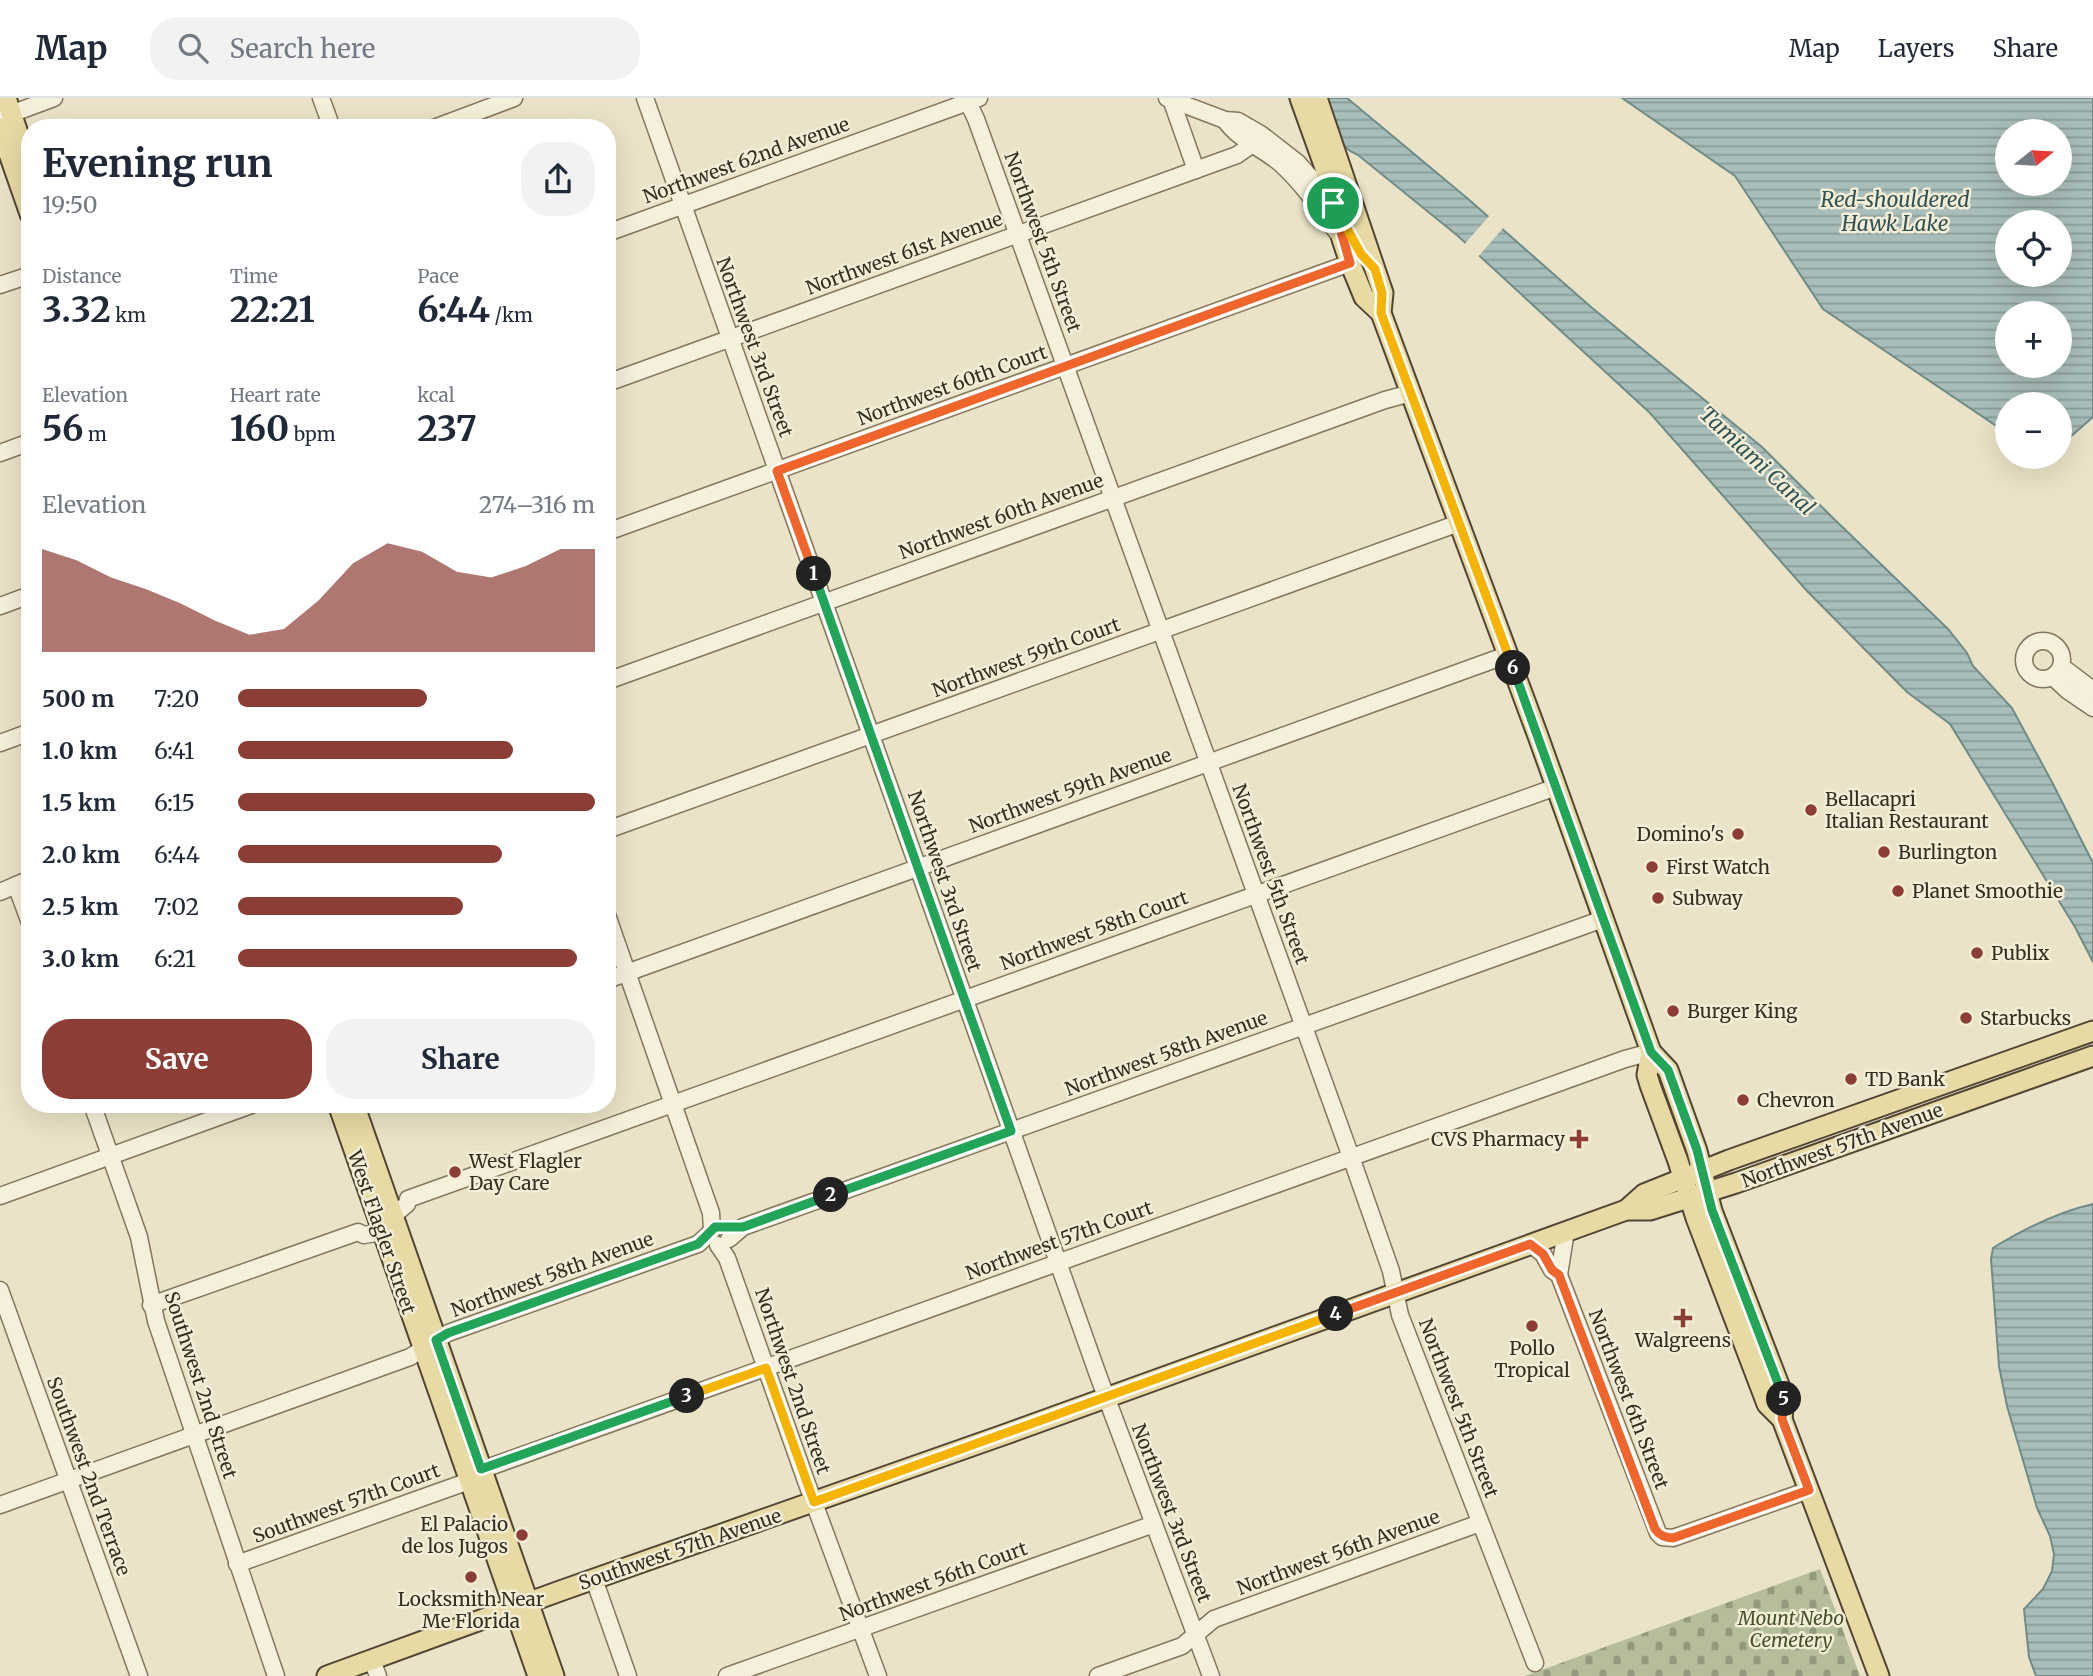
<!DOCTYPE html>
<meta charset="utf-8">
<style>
:root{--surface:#fff;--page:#f2f2f3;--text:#1f2937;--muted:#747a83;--line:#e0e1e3;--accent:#8c3e36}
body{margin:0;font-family:Merriweather,serif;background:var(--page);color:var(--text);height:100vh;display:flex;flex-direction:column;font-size:26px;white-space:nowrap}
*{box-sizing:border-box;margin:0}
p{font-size:23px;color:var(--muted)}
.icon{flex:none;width:38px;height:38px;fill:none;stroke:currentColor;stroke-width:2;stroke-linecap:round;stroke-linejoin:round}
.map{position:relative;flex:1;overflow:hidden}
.side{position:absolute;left:21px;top:21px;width:595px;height:994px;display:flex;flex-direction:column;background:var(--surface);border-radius:28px;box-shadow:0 7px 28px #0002}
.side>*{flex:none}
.needle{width:46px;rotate:72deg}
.buttons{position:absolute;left:1995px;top:21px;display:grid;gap:14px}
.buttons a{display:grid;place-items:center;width:77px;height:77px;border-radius:50%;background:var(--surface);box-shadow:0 7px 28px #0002;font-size:35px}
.pin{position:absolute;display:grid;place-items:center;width:60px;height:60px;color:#fff;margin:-30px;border:4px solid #fff;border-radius:50%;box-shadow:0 2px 7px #0007}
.km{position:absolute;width:35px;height:35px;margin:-18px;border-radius:50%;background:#222;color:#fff;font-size:19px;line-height:35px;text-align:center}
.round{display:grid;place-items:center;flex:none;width:74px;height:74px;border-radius:28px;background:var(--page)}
.summary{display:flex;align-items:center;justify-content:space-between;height:119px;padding:0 21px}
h1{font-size:38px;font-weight:700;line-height:52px}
.metrics{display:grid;grid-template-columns:repeat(3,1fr);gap:10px;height:119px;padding:7px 21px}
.metrics div{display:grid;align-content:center}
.metrics b{font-size:35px;font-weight:700}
.metrics small{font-size:19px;font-weight:400}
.metrics p{font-size:19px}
.chart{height:196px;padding:14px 21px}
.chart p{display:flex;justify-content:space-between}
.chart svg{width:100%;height:126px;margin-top:7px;fill:var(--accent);opacity:.7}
.action{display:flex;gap:14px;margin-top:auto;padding:14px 21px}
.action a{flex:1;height:80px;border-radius:28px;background:var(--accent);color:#fff;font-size:28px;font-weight:700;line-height:80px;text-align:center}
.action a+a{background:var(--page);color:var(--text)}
ul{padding:0 21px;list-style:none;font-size:23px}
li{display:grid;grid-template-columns:112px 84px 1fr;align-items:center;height:52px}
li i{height:18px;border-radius:9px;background:var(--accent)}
header{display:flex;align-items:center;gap:42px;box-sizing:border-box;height:98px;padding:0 35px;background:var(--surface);border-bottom:2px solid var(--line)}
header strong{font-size:33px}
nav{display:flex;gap:38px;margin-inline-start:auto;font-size:24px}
.search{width:490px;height:63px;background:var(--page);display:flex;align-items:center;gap:18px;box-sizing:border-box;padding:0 24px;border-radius:28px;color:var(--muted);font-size:26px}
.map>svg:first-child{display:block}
</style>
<header>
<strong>Map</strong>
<div class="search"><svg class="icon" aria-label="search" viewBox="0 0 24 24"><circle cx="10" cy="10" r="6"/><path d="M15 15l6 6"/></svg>Search here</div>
<nav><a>Map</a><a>Layers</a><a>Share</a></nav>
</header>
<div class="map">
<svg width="2093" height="1578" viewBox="0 0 2093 1578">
<defs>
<pattern id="cemetery-stones" width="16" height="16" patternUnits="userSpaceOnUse" patternTransform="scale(1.75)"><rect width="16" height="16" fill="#b5bd9b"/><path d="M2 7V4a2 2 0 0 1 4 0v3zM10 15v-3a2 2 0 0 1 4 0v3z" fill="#949a7e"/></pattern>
<pattern id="water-rules" width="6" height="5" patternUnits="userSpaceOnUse" patternTransform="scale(1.75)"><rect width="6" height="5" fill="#a9beba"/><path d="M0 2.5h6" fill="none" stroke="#8a9b97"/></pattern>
</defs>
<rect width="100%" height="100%" fill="#eae3c8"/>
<path fill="url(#cemetery-stones)" d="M 1820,1471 L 1860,1578 L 1525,1578 Z"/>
<g fill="url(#water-rules)" stroke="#708c88" stroke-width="2" fill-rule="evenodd">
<path d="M 1289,0 L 1347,0 L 1467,100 L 1591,209 L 1762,349 L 1832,419 L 1948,531 L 1967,555 L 1973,568 L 2012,610 L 2053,686 L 2093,765 L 2093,864 L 2075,829 L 1950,626 L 1907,594 L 1807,493 L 1650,315 L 1458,138 L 1358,57 L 1350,53 Z"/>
<path d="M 1622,0 L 2093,0 L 2093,319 L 2060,348 L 2060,306 L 2007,306 L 2007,335 L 1823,211 L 1735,78 ZM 2007,33 L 2060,33 L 2060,86 L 2007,86 ZM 2007,124 L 2060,124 L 2060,177 L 2007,177 ZM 2007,215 L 2060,215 L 2060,268 L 2007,268 Z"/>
<path d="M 2093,1106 L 2093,1578 L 2036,1578 L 2029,1559 L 2024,1511 L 2043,1491 L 2052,1473 L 2054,1456 L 2050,1438 L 2037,1410 L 2007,1308 L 1999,1268 L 1991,1161 L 1993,1150 C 2024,1131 2058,1114 2093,1106 Z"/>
</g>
<path fill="#eae3c8" d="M 1490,117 L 1504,129 L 1477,160 L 1463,148 Z"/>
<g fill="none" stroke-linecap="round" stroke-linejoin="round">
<defs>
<g id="minor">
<path d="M 321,0 L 332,30"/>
<path d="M 645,0 L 1098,1277 L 1211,1578"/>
<path d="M 966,0 L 976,21 L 1351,1059 L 1391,1173 L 1400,1217 L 1535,1565"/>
<path d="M 1167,0 L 1225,22 L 1238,23 L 1262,37 L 1298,65 L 1332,104"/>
<path d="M 1171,1 L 1196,72"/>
<path d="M 0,20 L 54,0"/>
<path d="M 1225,22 C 1238,42 1263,50 1281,66 C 1304,87 1321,113 1340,138"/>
<path d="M 434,30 L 514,0"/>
<path d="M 607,135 L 979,0"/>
<path d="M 0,187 L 30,177"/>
<path d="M 607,285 L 1237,57 L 1254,45"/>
<path d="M 0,355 L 30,344"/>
<path d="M 607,434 L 1350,165"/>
<path d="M 0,508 L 30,497"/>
<circle cx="2043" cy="562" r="19"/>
<path d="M 2061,568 L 2093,592"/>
<path d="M 2053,579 L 2068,593 L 2093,610"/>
<path d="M 607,583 L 1385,302 L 1411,295"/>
<path d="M 0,645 L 30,634"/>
<path d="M 607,732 L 1459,425"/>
<path d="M 16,787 L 30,825"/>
<path d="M 0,794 L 30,781"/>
<path d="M 607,817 L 711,1115 L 712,1132"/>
<path d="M 607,882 L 1507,557"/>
<path d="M 92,1006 L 139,1139 L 156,1223 L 276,1578"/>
<path d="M 0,1098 L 254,1006"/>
<path d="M 393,1118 L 407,1106 L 408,1101 L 1556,689"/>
<path d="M 729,1141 L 743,1129 L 1603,821"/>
<path d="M 1530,1146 L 1543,1156 L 1552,1172 L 1559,1177 L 1658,1435 L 1662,1439 L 1673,1440 L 1809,1392"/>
<path d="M 718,1147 L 727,1160 L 806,1383 L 878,1578"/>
<path d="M 1559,1177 L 1566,1133"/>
<path d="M 0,1192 L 139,1578"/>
<path d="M 151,1207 L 358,1134 L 364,1137 L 382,1134"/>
<path d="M 481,1372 L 1625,961 L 1651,954"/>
<path d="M 0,1407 L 410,1259 L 448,1235 L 698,1146 L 711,1134"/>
<path d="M 237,1466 L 469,1383"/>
<path d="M 594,1481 L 628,1578"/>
<path d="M 372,1562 L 378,1578"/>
<path d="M 727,1578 L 1154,1426"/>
<path d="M 1098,1578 L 1182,1548 L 1214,1521 L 1480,1425"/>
</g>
<g id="major">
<path d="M 6,0 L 30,70"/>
<path d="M 1300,0 L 1324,67 L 1342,141 L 1350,165 L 1364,199 L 1381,215"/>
<path d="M 1317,0 L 1383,195 L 1381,215 L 1538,638 L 1651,954 L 1668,972 L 1697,1053 L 1712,1113 L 1784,1300 L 1782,1321"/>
<path d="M 0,30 L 30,116"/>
<path d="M 1651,954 L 1647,977 L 1650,987 L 1678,1063 L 1696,1120 L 1767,1306 L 1782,1321 L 1879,1578"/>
<path d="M 338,1006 L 538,1578"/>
<path d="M 354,1006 L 554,1578"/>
<path d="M 1626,1112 L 1644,1096 L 1729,1062 L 2093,933"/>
<path d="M 327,1578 L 560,1493 L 1006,1336 L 1626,1112 L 1650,1112 L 1736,1085 L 2093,958"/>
</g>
</defs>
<use href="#minor" stroke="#84765f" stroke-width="19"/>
<use href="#major" stroke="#524533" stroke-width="23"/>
<use href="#minor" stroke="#f5f0db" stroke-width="16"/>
<use href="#major" stroke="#e8daa5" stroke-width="19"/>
</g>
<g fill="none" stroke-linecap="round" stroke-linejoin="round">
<defs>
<path id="split-1" d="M 814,476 L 777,373 L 1350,165 L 1333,105"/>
<path id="split-2" d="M 814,476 L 1011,1033 L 831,1097"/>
<path id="split-3" d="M 687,1298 L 481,1371 L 436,1242 L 448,1235 L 698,1146 L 715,1129 L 743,1129 L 831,1097"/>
<path id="split-4" d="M 687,1298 L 766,1270 L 814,1404 L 1336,1216"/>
<path id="split-5" d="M 1336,1216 L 1530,1146 L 1543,1156 L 1552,1172 L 1559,1177 L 1655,1431 C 1660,1438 1665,1440 1673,1440 L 1809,1392 L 1782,1321 L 1784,1301"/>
<path id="split-6" d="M 1513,570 L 1651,954 L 1668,972 L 1697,1052 L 1712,1112 L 1784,1301"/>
<path id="split-7" d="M 1333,105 L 1361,156 L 1375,171 L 1382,195 L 1381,215 L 1513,570"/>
</defs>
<use href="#split-1" stroke="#fff" stroke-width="14"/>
<use href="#split-2" stroke="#fff" stroke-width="14"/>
<use href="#split-3" stroke="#fff" stroke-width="14"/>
<use href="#split-4" stroke="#fff" stroke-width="14"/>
<use href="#split-5" stroke="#fff" stroke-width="14"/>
<use href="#split-6" stroke="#fff" stroke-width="14"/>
<use href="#split-7" stroke="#fff" stroke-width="14"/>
<use href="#split-1" stroke="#f0652b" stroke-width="9"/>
<use href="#split-2" stroke="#22a559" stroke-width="9"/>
<use href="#split-3" stroke="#22a559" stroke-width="9"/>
<use href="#split-4" stroke="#f5b400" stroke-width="9"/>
<use href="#split-5" stroke="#f0652b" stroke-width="9"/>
<use href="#split-6" stroke="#22a559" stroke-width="9"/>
<use href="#split-7" stroke="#f5b400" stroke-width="9"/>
</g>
<g fill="#8c3e36" stroke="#f2edd7" stroke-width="2.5">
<circle cx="1811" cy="712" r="7"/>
<circle cx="1738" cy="736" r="7"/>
<circle cx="1884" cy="754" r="7"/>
<circle cx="1652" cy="769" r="7"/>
<circle cx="1898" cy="793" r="7"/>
<circle cx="1658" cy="800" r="7"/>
<circle cx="1977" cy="855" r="7"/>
<circle cx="1673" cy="913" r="7"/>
<circle cx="1966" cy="920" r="7"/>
<circle cx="1851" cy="981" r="7"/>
<circle cx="1743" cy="1002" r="7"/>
<path d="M1575.5 1030.5h7v7h7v7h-7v7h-7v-7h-7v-7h7z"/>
<circle cx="455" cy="1074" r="7"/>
<path d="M1679.5 1209.5h7v7h7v7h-7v7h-7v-7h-7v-7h7z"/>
<circle cx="1532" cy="1228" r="7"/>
<circle cx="522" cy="1437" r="7"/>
<circle cx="471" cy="1479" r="7"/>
</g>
<g text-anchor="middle" stroke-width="5" stroke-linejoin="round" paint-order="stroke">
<g font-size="19" fill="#362d21" stroke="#f2edd7">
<text transform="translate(746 62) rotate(-20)" y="7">Northwest 62nd Avenue</text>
<text transform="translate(1043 144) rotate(70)" y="7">Northwest 5th Street</text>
<text transform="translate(904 155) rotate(-20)" y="7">Northwest 61st Avenue</text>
<text transform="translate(755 249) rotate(70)" y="7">Northwest 3rd Street</text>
<text transform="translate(952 287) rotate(-20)" y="7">Northwest 60th Court</text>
<text transform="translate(1001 418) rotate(-20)" y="7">Northwest 60th Avenue</text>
<text transform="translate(1026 559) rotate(-20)" y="7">Northwest 59th Court</text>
<text transform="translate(1070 692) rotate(-20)" y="7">Northwest 59th Avenue</text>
<text transform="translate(1271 776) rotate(70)" y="7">Northwest 5th Street</text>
<text transform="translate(945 783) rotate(71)" y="7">Northwest 3rd Street</text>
<text transform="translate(1094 832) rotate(-20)" y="7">Northwest 58th Court</text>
<text transform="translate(1166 955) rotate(-20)" y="7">Northwest 58th Avenue</text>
<text transform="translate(1842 1047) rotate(-20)" y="7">Northwest 57th Avenue</text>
<text transform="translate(382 1134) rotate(71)" y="7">West Flagler Street</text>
<text transform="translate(1059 1142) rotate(-20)" y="7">Northwest 57th Court</text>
<text transform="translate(552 1176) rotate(-20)" y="7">Northwest 58th Avenue</text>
<text transform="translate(793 1283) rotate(71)" y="7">Northwest 2nd Street</text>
<text transform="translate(201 1287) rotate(72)" y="7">Southwest 2nd Street</text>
<text transform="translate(1629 1301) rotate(69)" y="7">Northwest 6th Street</text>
<text transform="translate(1459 1310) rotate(69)" y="7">Northwest 5th Street</text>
<text transform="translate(89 1378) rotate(70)" y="7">Southwest 2nd Terrace</text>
<text transform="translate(346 1405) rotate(-20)" y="7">Southwest 57th Court</text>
<text transform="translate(1172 1415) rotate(69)" y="7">Northwest 3rd Street</text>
<text transform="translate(680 1451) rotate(-19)" y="7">Southwest 57th Avenue</text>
<text transform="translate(1338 1454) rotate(-20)" y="7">Northwest 56th Avenue</text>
<text transform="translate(933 1483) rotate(-20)" y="7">Northwest 56th Court</text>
</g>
<g font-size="19" fill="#362d21" stroke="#f2edd7" text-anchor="start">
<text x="1825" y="708">Bellacapri<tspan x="1825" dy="22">Italian Restaurant</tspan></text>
<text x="1724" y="743" text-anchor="end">Domino's</text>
<text x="1898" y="761">Burlington</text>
<text x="1666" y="776">First Watch</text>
<text x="1912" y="800">Planet Smoothie</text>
<text x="1672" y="807">Subway</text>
<text x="1991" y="862">Publix</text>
<text x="1687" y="920">Burger King</text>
<text x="1980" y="927">Starbucks</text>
<text x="1865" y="988">TD Bank</text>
<text x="1757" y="1009">Chevron</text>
<text x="1565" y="1048" text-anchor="end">CVS Pharmacy</text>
<text x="469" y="1070">West Flagler<tspan x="469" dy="22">Day Care</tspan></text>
<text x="1683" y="1249" text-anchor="middle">Walgreens</text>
<text x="1532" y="1257" text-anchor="middle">Pollo<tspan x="1532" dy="22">Tropical</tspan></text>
<text x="508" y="1433" text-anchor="end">El Palacio<tspan x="508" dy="22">de los Jugos</tspan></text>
<text x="471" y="1508" text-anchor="middle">Locksmith Near<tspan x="471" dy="22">Me Florida</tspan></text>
</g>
<g font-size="19" font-style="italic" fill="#43502a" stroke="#f2edd7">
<text x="1791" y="1527">Mount Nebo<tspan x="1791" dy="22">Cemetery</tspan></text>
</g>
<g font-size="21" font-style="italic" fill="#325354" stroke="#f2edd7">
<text x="1895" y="109">Red-shouldered<tspan x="1895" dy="24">Hawk Lake</tspan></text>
<text transform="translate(1757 363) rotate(43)" y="7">Tamiami Canal</text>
</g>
</g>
</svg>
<div class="buttons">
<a><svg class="needle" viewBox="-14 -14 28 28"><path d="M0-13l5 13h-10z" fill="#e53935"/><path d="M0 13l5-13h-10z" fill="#747a83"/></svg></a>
<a><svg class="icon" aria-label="locate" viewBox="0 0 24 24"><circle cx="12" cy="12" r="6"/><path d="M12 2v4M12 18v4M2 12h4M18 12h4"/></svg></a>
<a>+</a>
<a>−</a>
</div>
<div class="pin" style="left:1333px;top:105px;background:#1e9e55"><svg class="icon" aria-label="arrive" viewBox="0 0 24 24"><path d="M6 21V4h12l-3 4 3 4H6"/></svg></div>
<b class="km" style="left:814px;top:476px">1</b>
<b class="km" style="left:831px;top:1097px">2</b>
<b class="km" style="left:687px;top:1298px">3</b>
<b class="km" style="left:1336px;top:1216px">4</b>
<b class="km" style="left:1784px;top:1301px">5</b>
<b class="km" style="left:1513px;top:570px">6</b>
<section class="side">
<div class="summary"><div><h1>Evening run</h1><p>19:50</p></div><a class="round"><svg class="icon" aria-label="share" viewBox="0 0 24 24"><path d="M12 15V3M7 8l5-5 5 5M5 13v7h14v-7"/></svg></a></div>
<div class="metrics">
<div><p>Distance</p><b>3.32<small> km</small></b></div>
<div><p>Time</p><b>22:21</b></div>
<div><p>Pace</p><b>6:44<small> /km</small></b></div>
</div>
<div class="metrics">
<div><p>Elevation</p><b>56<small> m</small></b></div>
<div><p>Heart rate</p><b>160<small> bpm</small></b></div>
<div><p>kcal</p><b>237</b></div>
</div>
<div class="chart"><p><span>Elevation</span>274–316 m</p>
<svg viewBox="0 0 160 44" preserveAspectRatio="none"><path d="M0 44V8L10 12L20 18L30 22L40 27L50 33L60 38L70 36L80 26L90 13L100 6L110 9L120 16L130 18L140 14L150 8L160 8V44z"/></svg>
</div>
<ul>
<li><b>500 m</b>7:20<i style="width:53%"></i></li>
<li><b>1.0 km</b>6:41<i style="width:77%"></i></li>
<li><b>1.5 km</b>6:15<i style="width:100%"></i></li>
<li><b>2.0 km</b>6:44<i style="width:74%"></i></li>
<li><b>2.5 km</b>7:02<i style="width:63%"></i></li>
<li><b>3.0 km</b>6:21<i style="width:95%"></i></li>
</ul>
<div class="action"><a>Save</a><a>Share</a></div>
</section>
</div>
